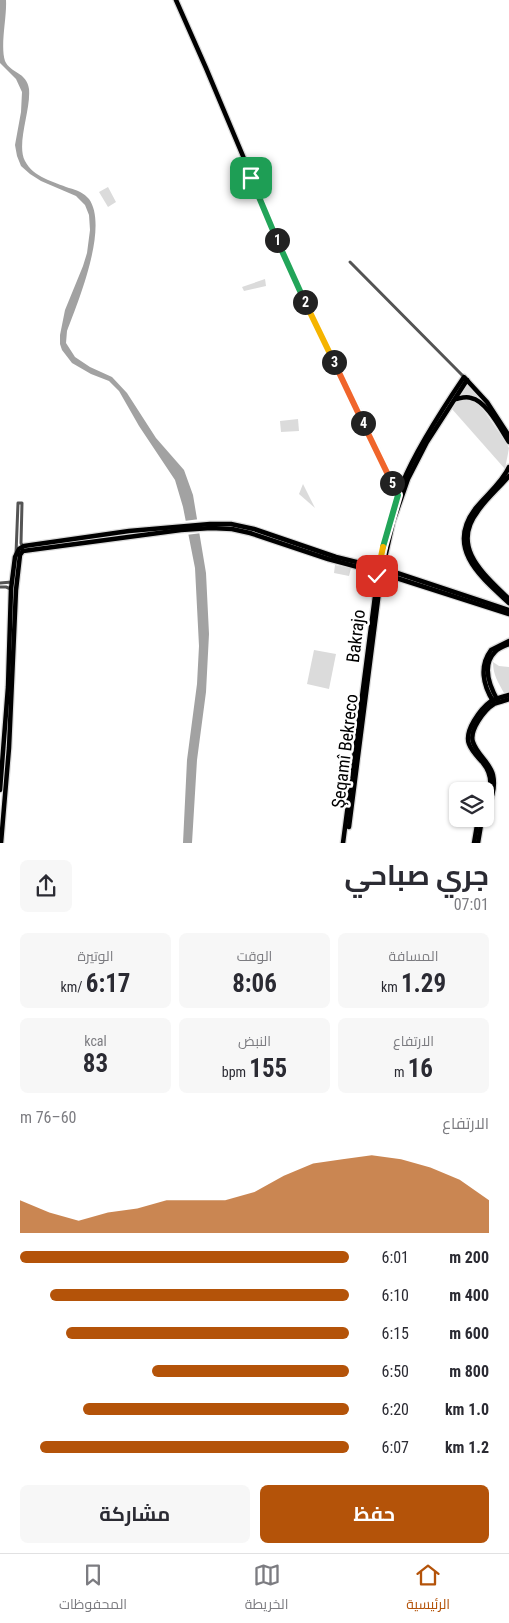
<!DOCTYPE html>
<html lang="ar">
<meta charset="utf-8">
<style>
:root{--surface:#fff;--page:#f7f7f7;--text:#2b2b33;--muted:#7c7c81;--line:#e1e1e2;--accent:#b45309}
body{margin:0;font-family:"Roboto Condensed",Cairo,sans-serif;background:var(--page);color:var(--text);direction:rtl;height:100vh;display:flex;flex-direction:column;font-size:19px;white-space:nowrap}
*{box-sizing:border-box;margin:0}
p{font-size:16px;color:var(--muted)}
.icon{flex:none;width:28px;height:28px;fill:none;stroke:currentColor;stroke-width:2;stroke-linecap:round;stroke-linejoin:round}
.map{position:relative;height:843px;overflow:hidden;direction:ltr}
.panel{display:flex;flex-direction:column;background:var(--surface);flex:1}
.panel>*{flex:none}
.buttons{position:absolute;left:449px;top:782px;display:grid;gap:10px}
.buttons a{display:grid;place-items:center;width:45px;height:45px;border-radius:8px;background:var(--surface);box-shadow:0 1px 4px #0004;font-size:25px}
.pin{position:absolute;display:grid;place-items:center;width:42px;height:42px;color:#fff;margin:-21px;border-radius:10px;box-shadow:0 2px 8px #0006}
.km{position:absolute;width:25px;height:25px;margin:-12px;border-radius:50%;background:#222;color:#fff;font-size:14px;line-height:25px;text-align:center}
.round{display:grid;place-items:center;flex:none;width:52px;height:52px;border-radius:8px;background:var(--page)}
.summary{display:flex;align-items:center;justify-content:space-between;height:85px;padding:0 20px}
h1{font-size:28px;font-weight:700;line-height:38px}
.metrics{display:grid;grid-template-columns:repeat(3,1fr);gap:8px;height:85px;padding:5px 20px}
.metrics div{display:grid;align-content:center;border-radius:8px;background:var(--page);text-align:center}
.metrics b{font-size:25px;font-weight:700}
.metrics small{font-size:14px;font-weight:400}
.metrics p{font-size:14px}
.chart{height:140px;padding:10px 20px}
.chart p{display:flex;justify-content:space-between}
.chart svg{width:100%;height:90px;margin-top:5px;fill:var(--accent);opacity:.7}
.button{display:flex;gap:10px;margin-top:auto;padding:10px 20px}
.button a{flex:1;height:58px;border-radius:8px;background:var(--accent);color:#fff;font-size:20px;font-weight:700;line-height:58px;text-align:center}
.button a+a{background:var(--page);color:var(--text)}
ul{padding:0 20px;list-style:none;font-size:16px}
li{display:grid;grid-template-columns:80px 60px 1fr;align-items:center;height:38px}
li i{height:12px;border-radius:6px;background:var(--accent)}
.tab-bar{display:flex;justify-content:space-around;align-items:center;height:70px;border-top:1px solid var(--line);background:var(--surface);font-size:14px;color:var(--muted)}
.tab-bar a{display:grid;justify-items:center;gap:2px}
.tab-bar .on{color:var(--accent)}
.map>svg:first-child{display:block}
</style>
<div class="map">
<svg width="509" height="843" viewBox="0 0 509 843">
<rect width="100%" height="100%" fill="#fff"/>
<g fill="#dbdbdb">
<path d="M 108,187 L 116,202 L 108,207 L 99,192 Z"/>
<path d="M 265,279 L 266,286 L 244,291 L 242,287 Z"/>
<path d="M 468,383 L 479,394 L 487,406 C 477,397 471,397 458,396 Z"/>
<path d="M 463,399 L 478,402 L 507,444 L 509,448 L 505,469 L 452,409 L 457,401 Z"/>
<path d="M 298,419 L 299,431 L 281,432 L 280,421 Z"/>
<path d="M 303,484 L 315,508 L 299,494 Z"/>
<path d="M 335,565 L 351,568 L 349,576 L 334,573 Z"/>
<path d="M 314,650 L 336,654 L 329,689 L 307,684 Z"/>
<path d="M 493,662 L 499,666 L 509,667 L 509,692 L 504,693 C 498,682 493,675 493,662 Z"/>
</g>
<path fill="#a2a2a2" d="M 0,0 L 6,0 C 7,18 0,45 5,61 C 10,73 27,72 29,89 C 31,110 16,144 25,161 C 33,177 54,182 69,188 C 77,190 84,193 89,199 C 109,227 78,302 67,331 L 66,343 L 75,357 L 90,367 L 112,377 L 127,393 L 156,438 L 184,470 L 193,495 L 206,573 L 209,634 L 206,692 L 197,760 L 192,843 L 183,843 L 187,760 L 197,684 L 199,646 L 195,568 L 183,507 L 175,480 L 139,426 L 119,391 L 109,381 L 91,374 L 72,363 L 62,350 L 60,344 L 60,335 L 65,310 L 83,266 L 87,253 L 90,230 L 89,215 L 85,205 L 76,196 L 41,181 L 30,174 L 21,166 L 17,156 L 15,145 L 21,112 L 22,92 L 16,79 L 0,63 Z"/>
<path fill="#fff" d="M 200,519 L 202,533 L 186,535 L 184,521 Z"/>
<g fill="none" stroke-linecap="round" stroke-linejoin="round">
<defs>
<g id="major">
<path d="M 176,0 L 206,68 L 290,268 L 399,495"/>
<path d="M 456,399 C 461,398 466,396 471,398 C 487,401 501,430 509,442"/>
<path d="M 509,467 C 502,483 486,495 475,509 C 445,549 482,578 509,603"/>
<path d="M 508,598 C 484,574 450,547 478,511 C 487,498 499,488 509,476"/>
<path d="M 493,701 C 483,685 479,666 491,650 L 509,641"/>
<path d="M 498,701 C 490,687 481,666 495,652 C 498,648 504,646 509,644"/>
<path d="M 0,790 L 8,687 L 11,589 L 15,557 L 19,549 L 24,546 L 129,531 L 210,524 L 231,524 L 254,529 L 336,557 L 385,569 L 509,610"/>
<path d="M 485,803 C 492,790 493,775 483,763 C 478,757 472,752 469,744 C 464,731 480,709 491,701 C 496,698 503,697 509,695"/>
<path d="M 485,812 C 491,800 496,789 493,775 C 490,762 477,755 473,742 C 469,731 484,710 494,704 C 499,702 504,701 509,699"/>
<path d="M 349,827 L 381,576 L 393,522 L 408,479 L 427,442 L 467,380"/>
<path d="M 1,843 L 9,748 L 16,590 L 20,555 L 23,551 L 181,530 L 211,528 L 232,529 L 250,533 L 328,559 L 384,574 L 509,614"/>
<path d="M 343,843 L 378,573 C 384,542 391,513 402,484 C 416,449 443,408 464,377 L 487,402 L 509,436"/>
<path d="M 474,843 L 478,819"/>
<path d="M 478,843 L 482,819"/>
</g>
</defs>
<use href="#major" stroke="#dbdbdb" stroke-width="7"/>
<g stroke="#545454" stroke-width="3">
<path d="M 350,262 L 464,377"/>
<path d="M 16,554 L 18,503 L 22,503 L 21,543 L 23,547"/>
<path d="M 0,583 L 12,582"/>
<path d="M 0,587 L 6,587 L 11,589"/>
</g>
<use href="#major" stroke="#000" stroke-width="4.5"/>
</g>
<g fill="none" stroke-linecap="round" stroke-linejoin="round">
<defs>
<path id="split-1" d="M 251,178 L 277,240"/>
<path id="split-2" d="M 277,240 L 305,302"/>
<path id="split-3" d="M 305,302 L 334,362"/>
<path id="split-4" d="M 334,362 L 363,423"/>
<path id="split-5" d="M 363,423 L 392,483"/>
<path id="split-6" d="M 383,547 L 398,495 L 392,483"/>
<path id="split-7" d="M 377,576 L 383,547"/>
</defs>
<use href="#split-1" stroke="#fff" stroke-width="10"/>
<use href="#split-2" stroke="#fff" stroke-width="10"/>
<use href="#split-3" stroke="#fff" stroke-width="10"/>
<use href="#split-4" stroke="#fff" stroke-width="10"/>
<use href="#split-5" stroke="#fff" stroke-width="10"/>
<use href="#split-6" stroke="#fff" stroke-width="10"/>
<use href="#split-7" stroke="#fff" stroke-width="10"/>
<use href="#split-1" stroke="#22a559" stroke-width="6"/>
<use href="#split-2" stroke="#22a559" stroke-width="6"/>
<use href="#split-3" stroke="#f5b400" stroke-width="6"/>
<use href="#split-4" stroke="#f0652b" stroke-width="6"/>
<use href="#split-5" stroke="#f0652b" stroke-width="6"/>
<use href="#split-6" stroke="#22a559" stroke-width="6"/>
<use href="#split-7" stroke="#f5b400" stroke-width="6"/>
</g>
<g text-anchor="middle" stroke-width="5" stroke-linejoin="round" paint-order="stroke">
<g font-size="18" fill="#000" stroke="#fff">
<text transform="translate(356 636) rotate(-83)" y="6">Bakrajo</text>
<text transform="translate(345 751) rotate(-83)" y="6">Şeqamî Bekreco</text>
</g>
</g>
</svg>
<div class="buttons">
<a><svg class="icon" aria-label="layers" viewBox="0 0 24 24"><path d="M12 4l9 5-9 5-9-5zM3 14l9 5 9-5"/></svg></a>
</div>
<div class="pin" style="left:251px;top:178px;background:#1e9e55"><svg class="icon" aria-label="arrive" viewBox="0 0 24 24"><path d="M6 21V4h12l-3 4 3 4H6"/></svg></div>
<div class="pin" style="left:377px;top:576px;background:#d93025"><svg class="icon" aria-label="check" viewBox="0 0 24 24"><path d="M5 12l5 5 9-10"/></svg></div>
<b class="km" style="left:277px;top:240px">1</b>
<b class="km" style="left:305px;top:302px">2</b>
<b class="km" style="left:334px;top:362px">3</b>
<b class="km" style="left:363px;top:423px">4</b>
<b class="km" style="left:392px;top:483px">5</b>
</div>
<section class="panel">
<div class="summary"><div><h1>جري صباحي</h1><p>07:01</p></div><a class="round"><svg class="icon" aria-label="share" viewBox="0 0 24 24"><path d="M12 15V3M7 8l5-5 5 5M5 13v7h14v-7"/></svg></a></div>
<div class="metrics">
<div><p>المسافة</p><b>1.29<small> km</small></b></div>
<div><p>الوقت</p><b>8:06</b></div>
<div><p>الوتيرة</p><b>6:17<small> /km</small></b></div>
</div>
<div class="metrics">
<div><p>الارتفاع</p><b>16<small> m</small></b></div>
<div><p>النبض</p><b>155<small> bpm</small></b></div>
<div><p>kcal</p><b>83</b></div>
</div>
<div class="chart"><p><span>الارتفاع</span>60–76 m</p>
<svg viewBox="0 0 160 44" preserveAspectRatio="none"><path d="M0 44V28L10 34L20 38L30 34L40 32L50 28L60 28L70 28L80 24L90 16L100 10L110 8L120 6L130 8L140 12L150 18L160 28V44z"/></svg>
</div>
<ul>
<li><b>200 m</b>6:01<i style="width:100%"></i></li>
<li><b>400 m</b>6:10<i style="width:91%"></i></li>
<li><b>600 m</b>6:15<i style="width:86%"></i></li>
<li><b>800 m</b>6:50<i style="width:60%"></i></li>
<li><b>1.0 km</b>6:20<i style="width:81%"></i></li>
<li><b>1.2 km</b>6:07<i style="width:94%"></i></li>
</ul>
<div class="button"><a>حفظ</a><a>مشاركة</a></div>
</section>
<nav class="tab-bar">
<a class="on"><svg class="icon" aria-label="home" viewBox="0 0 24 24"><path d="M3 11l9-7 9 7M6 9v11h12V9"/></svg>الرئيسية</a>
<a><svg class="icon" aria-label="map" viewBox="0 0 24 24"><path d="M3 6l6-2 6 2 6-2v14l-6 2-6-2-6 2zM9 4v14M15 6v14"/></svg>الخريطة</a>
<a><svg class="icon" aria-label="saved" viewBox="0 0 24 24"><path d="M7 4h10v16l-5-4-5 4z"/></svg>المحفوظات</a>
</nav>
